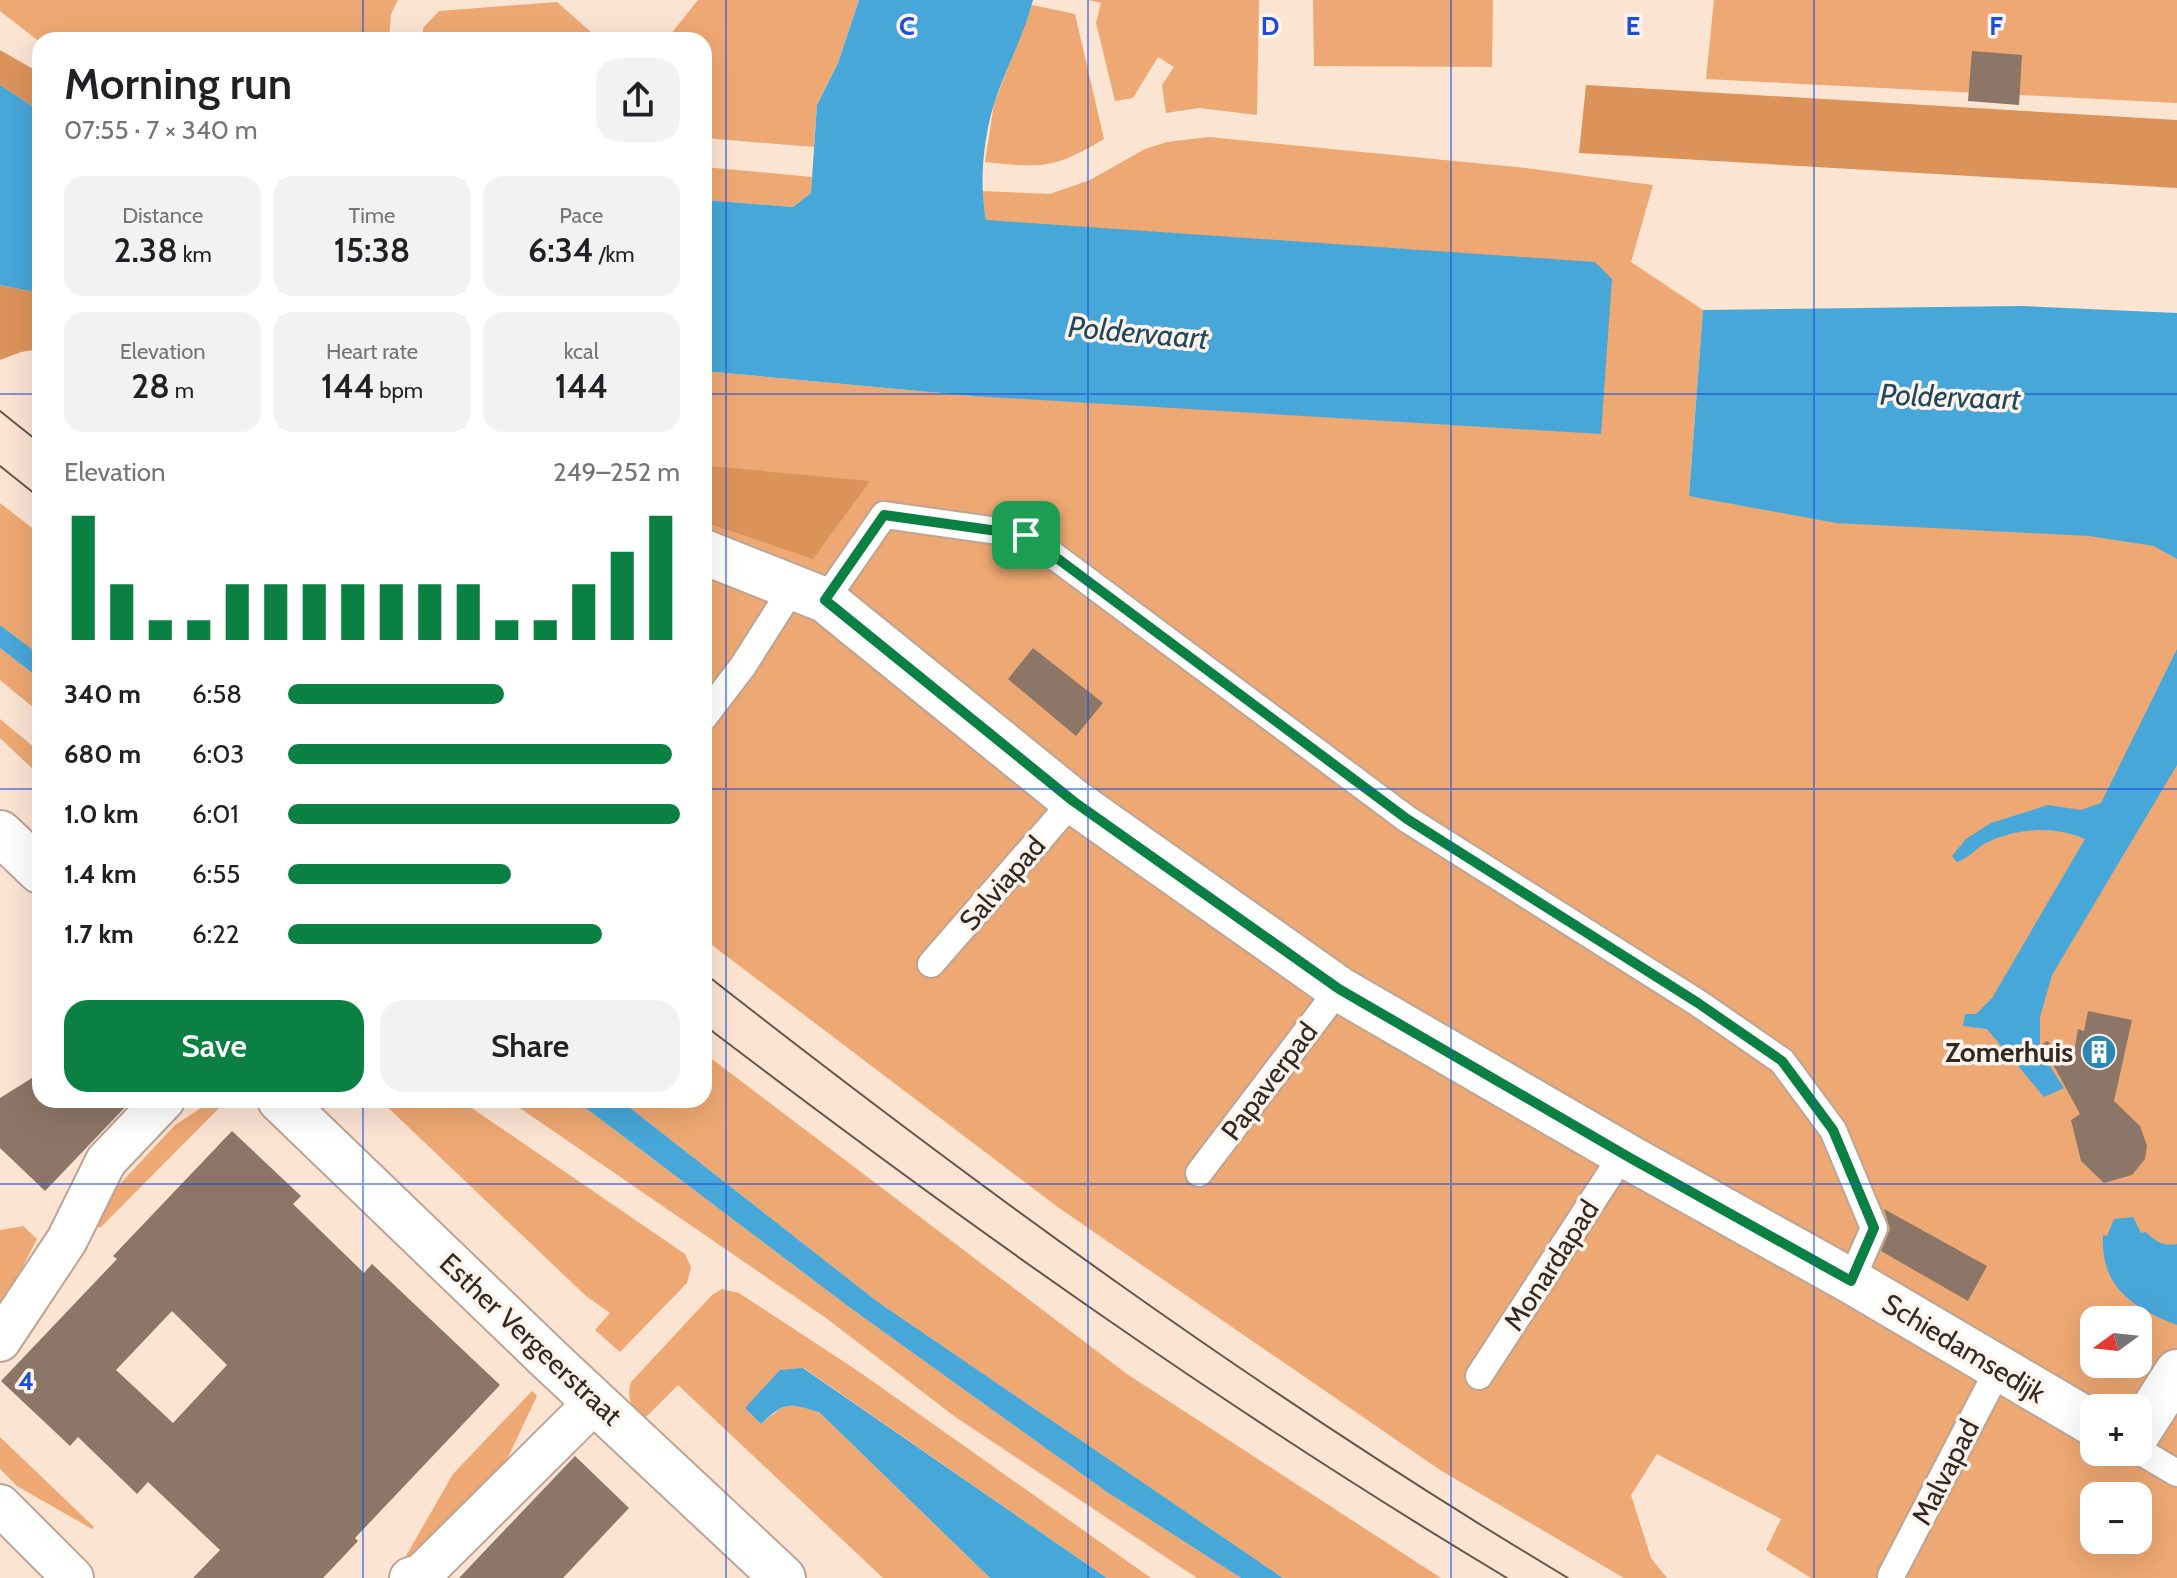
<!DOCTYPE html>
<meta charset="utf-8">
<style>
:root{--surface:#fff;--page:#f2f2f2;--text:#202124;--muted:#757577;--accent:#0b8043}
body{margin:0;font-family:Cabin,sans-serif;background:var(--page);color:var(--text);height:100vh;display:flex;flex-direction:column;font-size:30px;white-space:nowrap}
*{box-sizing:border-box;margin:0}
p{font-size:26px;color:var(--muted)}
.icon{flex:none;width:44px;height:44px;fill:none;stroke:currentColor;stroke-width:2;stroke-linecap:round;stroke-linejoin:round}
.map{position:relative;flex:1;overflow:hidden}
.sheet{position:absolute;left:32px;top:32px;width:680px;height:1076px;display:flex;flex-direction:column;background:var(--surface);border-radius:24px;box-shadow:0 8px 32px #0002}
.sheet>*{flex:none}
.needle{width:52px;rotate:255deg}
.tools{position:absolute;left:2080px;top:1306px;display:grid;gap:16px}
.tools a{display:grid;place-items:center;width:72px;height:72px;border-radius:16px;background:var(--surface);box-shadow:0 8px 32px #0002;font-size:40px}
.pin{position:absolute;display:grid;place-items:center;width:68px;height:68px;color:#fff;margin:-34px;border-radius:16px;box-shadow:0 4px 12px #0006}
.round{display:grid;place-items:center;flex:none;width:84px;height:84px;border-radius:24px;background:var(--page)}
.head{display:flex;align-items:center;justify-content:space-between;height:136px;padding:0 32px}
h1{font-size:44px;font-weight:600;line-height:60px}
.figures{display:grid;grid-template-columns:repeat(3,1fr);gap:12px;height:136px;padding:8px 32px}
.figures div{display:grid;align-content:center;border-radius:20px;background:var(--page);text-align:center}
.figures b{font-size:34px;font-weight:600}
.figures small{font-size:22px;font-weight:400}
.figures p{font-size:22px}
.chart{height:224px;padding:16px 32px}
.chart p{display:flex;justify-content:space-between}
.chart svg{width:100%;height:144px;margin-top:8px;stroke:var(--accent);stroke-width:6}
.button{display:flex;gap:16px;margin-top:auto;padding:16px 32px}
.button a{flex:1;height:92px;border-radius:24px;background:var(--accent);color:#fff;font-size:32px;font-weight:600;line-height:92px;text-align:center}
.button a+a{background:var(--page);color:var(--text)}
ul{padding:0 32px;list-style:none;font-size:26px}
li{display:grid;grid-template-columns:128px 96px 1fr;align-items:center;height:60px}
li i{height:20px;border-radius:10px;background:var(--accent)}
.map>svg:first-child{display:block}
</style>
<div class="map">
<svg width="2177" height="1578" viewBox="0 0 2177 1578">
<rect width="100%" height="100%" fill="#fce4d3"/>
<g fill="#eea873" fill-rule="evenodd">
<path d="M 0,0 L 398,0 L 391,14 L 389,40 L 40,40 L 40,42 L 0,11 Z"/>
<path d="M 698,0 L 859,0 L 838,63 L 817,105 L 814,147 L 704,138 L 704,40 L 666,40 Z"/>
<path d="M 1088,0 L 1259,0 L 1257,115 L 1199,108 L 1166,113 L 1162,85 L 1174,67 L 1158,57 L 1133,98 L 1115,101 L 1096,23 L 1101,3 Z"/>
<path d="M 1313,0 L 1493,0 L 1492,67 L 1314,66 Z"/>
<path d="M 1714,0 L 2177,0 L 2177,103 L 1706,79 Z"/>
<path d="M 557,2 L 600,40 L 423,40 L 423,28 L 439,11 Z"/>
<path d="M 1032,5 L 1075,14 L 1104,139 C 1053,169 1043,168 985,162 L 994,104 Z"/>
<path d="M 1209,137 L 1526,168 L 1653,185 L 1631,262 L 1703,310 L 1689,496 L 2177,533 L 2177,1578 L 1811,1578 L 1766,1550 L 1781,1519 L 1657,1454 L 1631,1495 L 1651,1558 L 1667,1578 L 1624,1578 L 1440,1470 L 1059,1208 L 704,939 L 704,371 L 973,396 L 986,220 L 981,191 L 1050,194 L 1090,180 L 1145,149 L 1167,142 ZM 2094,1320 L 2138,1320 L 2138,1364 L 2094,1364 ZM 2094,1408 L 2138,1408 L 2138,1452 L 2094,1452 ZM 2094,1496 L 2138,1496 L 2138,1540 L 2094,1540 Z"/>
<path d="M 704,167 L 812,177 L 811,193 L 793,207 L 704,200 Z"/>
<path d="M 0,503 L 40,534 L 40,655 L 0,625 Z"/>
<path d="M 0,648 L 40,679 L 40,713 L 0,680 Z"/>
<path d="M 0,719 L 40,752 L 40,776 L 0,738 Z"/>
<path d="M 704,1053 L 1127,1374 L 1441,1578 L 1283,1578 L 878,1302 L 620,1100 L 704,1100 Z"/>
<path d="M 213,1100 L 226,1101 L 100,1228 L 93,1223 L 119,1185 L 175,1125 Z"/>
<path d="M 380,1100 L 460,1100 L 685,1254 L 691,1267 L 687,1283 L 620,1352 L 595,1330 L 610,1313 L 586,1296 Z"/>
<path d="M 508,1100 L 575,1100 L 849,1307 L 1107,1492 L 1241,1578 L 1197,1578 L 954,1416 L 826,1318 Z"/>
<path d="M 23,1226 L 37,1239 L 0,1311 L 0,1230 Z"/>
<path d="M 722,1289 L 739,1293 L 858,1371 L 1151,1578 L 1107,1578 L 804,1368 L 745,1408 L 761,1424 C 789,1402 784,1402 819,1412 L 990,1578 L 883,1578 L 678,1385 L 645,1418 C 631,1406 626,1400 631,1382 L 712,1295 Z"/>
<path d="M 532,1391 L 537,1396 L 502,1470 L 408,1559 L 406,1556 L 453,1474 Z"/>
<path d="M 0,1437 L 94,1527 L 92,1529 L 17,1486 L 0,1469 Z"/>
</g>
<g fill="#dc935a">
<path d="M 0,50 L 40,73 L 40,111 L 0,85 Z"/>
<path d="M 1586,85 L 2177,120 L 2177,188 L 1579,153 Z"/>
<path d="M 0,285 L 40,293 L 40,349 L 21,352 L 0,360 Z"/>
<path d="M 704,466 L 720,467 L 870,481 L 813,559 L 704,522 Z"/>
</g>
<g fill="#48a7d9">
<path d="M 859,0 L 1033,0 C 1024,36 1005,69 994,104 C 983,140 979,184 986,220 L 1595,262 L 1612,279 L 1601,434 L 973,396 L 704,371 L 704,200 L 793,207 L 811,193 L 817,105 L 838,63 Z"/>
<path d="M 0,85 L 40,111 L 40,293 L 0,285 Z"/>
<path d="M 2021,306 L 2177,313 L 2177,559 L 2154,546 L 2089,536 L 1836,523 L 1689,496 L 1703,310 Z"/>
<path d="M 0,625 L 40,655 L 40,679 L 0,648 Z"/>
<path d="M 2177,649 L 2177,765 L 2052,975 L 2040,1017 L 2040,1051 L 2064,1088 L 2044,1097 L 1987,1029 L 1963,1026 L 1965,1014 L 1976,1014 L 1992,998 L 2085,839 C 2053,825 2015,828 1984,844 C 1975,850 1968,858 1957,862 L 1952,856 L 1966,839 L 1991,823 L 2048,805 L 2081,810 L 2101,803 Z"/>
<path d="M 575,1100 L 620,1100 L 878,1302 L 1283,1578 L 1241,1578 L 1107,1492 L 849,1307 Z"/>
<path d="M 2133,1217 L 2141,1233 L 2146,1232 C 2155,1241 2164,1247 2177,1244 L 2177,1325 C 2133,1308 2100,1287 2103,1235 L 2107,1236 L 2114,1219 Z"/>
<path d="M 803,1368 L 1107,1578 L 990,1578 L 819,1412 C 788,1403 785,1401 761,1424 L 745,1408 L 780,1370 Z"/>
</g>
<g fill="#8c7667" fill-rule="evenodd">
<path d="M 1972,51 L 2022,55 L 2019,105 L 1968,101 Z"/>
<path d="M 1033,648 L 1103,703 L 1076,736 L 1008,679 Z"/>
<path d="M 2088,1011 L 2132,1020 L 2114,1101 L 2140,1126 L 2147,1146 L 2145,1159 L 2132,1175 L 2104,1183 L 2081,1161 L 2071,1120 L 2080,1114 L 2042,1044 L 2047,1041 L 2072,1063 L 2078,1029 L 2084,1031 Z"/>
<path d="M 40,1073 L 40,1100 L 132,1100 L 45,1191 L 0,1148 L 0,1098 Z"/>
<path d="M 232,1131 L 301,1196 L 293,1204 L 364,1273 L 372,1264 L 500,1385 L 355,1538 L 358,1541 L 323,1578 L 193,1578 L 220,1550 L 148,1482 L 137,1494 L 78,1437 L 70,1446 L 1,1381 L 117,1259 L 113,1256 ZM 172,1311 L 227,1365 L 173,1423 L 116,1370 Z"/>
<path d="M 1884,1209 L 1987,1266 L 1968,1301 L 1881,1251 L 1890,1229 Z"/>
<path d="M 575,1456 L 629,1508 L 563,1578 L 459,1578 Z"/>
</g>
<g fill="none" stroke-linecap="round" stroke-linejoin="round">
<defs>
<g id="service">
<path d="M 825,600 L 884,515 L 1026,535 L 1407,819 L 1698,1003 L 1782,1061 L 1833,1130 L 1874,1228 L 1851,1281"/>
<path d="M 704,717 L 743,666 L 793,587"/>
<path d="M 931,964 L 1073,801"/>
<path d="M 1199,1173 L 1339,989"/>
<path d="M 1479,1376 L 1623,1154"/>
<path d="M 2138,1450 L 2177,1473"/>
<path d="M 1891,1576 L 1999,1368"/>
</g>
<g id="pedestrian">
<path d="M 0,1341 L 67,1240 L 106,1161 L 164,1100"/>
<path d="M 0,1505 L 73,1578"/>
<path d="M 410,1578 L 422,1574 L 596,1401"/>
</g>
<g id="minor">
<path d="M 704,552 L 825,600 L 1073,801 L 1339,989 L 1632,1159 L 1851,1281 L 2094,1424"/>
<path d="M 0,833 L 40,871"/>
<path d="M 280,1100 L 550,1360 L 783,1578"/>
<path d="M 2138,1433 L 2177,1372"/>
</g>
</defs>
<use href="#service" stroke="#bca595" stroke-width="30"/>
<use href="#pedestrian" stroke="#bca595" stroke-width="44"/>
<use href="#minor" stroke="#bca595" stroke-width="48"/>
<use href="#service" stroke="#fff" stroke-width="26"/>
<use href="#pedestrian" stroke="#fff" stroke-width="40"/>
<use href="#minor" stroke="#fff" stroke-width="44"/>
<g stroke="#63574d" stroke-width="2">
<path d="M 0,411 L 40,443"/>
<path d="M 0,466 L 40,498"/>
<path d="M 704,973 C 981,1190 1265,1397 1568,1578"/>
<path d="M 704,1025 C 962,1222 1228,1411 1507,1578"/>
</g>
</g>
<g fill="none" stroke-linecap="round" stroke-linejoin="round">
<defs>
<path id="route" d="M 884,515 L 1026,535 L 1407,819 L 1698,1003 L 1782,1061 L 1833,1130 L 1874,1228 L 1851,1281 L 1632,1159 L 1339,989 L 1073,801 L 825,600 Z"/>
</defs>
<use href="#route" stroke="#fff" stroke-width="16"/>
<use href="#route" stroke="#0b8043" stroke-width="10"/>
</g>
<path fill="none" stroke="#1d4ed8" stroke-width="2" stroke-opacity="0.55" d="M 363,0 L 363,40M 726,0 L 726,1578M 1088,0 L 1088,1578M 1451,0 L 1451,1578M 1814,0 L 1814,1578M 0,394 L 40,394M 704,394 L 2177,394M 0,789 L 40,789M 704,789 L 2177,789M 363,1100 L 363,1578M 0,1184 L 2177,1184"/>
<defs>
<symbol id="building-disc" viewBox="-11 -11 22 22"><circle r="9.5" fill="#2a86b3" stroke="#fef4ed"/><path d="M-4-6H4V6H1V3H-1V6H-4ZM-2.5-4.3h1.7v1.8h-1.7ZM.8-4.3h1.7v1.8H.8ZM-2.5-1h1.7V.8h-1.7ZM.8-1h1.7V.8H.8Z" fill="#fff"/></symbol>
</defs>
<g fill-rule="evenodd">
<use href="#building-disc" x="2079" y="1032" width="40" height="40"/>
</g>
<g text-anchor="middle" stroke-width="7" stroke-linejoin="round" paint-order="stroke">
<g font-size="28" fill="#312922" stroke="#fef4ed">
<text transform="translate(1002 883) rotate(-49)" y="10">Salviapad</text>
<text transform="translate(1269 1081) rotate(-53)" y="10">Papaverpad</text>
<text transform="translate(1551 1265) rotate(-57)" y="10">Monardapad</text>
<text transform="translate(531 1339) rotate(43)" y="10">Esther Vergeerstraat</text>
<text transform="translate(1964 1348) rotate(31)" y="10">Schiedamsedijk</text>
<text transform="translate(1945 1472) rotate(-63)" y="10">Malvapad</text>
</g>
<g font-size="28" font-weight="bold" fill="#312922" stroke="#fef4ed" text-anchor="end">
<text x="2073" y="1062">Zomerhuis</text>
</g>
<g font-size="30" font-style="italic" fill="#20485d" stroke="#fef4ed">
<text transform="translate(1138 333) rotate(5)" y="10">Poldervaart</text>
<text transform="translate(1950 397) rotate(2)" y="10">Poldervaart</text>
</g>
</g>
<g font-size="26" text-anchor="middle" font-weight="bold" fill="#1d4ed8" stroke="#fef4ed" stroke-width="7" stroke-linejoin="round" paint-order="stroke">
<text x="907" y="35">C</text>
<text x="1270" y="35">D</text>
<text x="1633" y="35">E</text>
<text x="1996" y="35">F</text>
<text x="26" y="1390">4</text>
</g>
</svg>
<div class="tools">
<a><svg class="needle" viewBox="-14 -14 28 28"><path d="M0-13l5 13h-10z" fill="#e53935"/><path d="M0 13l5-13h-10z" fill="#757577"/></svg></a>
<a>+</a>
<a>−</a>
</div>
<div class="pin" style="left:1026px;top:535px;background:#1e9e55"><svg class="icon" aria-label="arrive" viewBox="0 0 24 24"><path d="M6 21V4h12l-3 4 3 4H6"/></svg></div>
<section class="sheet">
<div class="head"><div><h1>Morning run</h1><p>07:55 · 7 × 340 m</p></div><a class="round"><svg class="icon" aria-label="share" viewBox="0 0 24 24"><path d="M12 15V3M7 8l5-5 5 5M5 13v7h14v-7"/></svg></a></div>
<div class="figures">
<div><p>Distance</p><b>2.38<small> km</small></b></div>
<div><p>Time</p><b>15:38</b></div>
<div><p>Pace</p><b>6:34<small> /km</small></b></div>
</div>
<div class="figures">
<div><p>Elevation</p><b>28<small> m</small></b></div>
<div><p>Heart rate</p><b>144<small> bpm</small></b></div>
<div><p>kcal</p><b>144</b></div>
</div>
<div class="chart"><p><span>Elevation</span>249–252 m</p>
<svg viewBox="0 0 160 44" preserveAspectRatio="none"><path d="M5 44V6M15 44V27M25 44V38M35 44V38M45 44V27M55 44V27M65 44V27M75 44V27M85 44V27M95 44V27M105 44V27M115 44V38M125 44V38M135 44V27M145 44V17M155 44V6"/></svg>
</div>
<ul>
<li><b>340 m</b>6:58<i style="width:55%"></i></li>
<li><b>680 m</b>6:03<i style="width:98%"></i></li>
<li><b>1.0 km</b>6:01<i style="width:100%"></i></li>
<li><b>1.4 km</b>6:55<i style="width:57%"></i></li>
<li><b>1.7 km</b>6:22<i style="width:80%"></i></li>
</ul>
<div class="button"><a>Save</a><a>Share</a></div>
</section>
</div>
